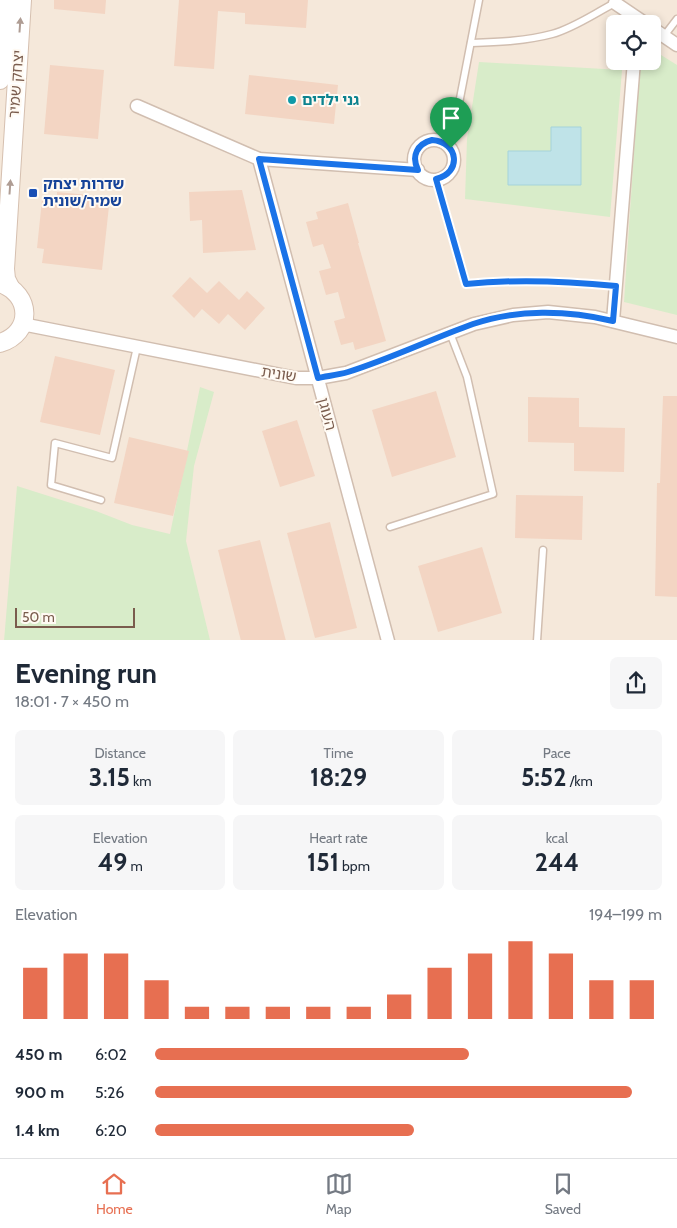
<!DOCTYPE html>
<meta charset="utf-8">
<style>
:root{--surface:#fff;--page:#f6f6f7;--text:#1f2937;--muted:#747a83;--line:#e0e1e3;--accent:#e76f51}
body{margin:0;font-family:Cabin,"Noto Sans Hebrew",sans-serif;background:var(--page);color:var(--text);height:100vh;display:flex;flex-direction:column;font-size:19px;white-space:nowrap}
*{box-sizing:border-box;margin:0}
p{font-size:16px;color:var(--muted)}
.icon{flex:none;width:28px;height:28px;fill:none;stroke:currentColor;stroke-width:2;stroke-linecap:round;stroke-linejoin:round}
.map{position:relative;height:640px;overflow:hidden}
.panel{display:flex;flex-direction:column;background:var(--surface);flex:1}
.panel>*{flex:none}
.tools{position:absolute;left:606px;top:15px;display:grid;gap:10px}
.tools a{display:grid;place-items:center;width:55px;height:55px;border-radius:8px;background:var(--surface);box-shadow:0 2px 8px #0003;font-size:25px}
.scale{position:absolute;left:15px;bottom:12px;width:120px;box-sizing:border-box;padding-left:5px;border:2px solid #7a5c4d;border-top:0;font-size:14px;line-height:18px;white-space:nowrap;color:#7a5c4d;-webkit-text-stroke:4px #fffaf3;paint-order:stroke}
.pin{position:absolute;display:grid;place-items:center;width:42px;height:42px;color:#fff;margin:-51px -21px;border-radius:50% 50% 50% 0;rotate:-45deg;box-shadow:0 0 5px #0007}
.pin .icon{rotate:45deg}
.round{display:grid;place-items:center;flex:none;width:52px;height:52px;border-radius:8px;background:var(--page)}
.head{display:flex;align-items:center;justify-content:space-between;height:85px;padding:0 15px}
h1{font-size:28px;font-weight:700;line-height:38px}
.stats{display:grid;grid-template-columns:repeat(3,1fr);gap:8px;height:85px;padding:5px 15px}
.stats div{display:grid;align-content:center;border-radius:8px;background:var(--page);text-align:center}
.stats b{font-size:25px;font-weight:700}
.stats small{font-size:14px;font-weight:400}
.stats p{font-size:14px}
.chart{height:140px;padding:10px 15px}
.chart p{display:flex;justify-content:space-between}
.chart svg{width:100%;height:90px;margin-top:5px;stroke:var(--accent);stroke-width:6}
ul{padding:0 15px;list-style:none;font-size:16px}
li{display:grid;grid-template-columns:80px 60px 1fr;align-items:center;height:38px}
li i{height:12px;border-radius:6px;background:var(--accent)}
.menu{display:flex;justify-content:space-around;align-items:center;height:70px;border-top:1px solid var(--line);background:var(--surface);font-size:14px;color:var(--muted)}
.menu a{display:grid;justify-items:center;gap:2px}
.menu .active{color:var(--accent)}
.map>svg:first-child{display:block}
</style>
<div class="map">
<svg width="677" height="641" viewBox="0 0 677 641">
<rect width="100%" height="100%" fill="#fdf6ec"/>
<path fill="#f5e8da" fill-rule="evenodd" d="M 0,0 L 677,0 L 677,640 L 0,641 ZM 615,24 L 652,24 L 652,61 L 615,61 Z"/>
<g fill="#d8ecc9">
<path d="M 653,50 L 677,65 L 677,315 L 624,302 L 640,61 L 652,61 Z"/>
<path d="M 479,62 L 622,70 L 610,217 L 465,199 L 467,139 Z"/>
<path d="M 200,387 L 214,392 L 194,466 L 186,541 L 210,640 L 4,641 L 17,486 L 96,511 L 132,525 L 170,534 Z"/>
</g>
<path fill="#bfe3e8" stroke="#a5d3da" d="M 551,127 L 581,127 L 581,185 L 508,185 L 508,151 L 551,151 Z"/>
<g fill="#f3d5c3">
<path d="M 54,0 L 106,0 L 105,14 L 54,9 Z"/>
<path d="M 179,0 L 308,0 L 306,28 L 245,24 L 245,13 L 218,11 L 214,69 L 174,66 Z"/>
<path d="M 50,65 L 104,70 L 98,139 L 44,134 Z"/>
<path d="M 249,75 L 338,85 L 334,124 L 245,114 Z"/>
<path d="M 242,190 L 256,250 L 203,253 L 202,220 L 190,221 L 189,192 Z"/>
<path d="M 57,192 L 110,197 L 102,270 L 42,263 L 44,249 L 37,248 L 42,200 L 57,201 Z"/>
<path d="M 348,203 L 359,243 L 358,243 L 386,341 L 355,350 L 353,342 L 341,345 L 334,321 L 345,318 L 338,292 L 326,295 L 319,271 L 331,268 L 323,244 L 313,247 L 306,222 L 318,219 L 316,212 Z"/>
<path d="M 190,277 L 207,293 L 219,281 L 239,300 L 247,291 L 265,308 L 245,330 L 228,314 L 219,324 L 202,309 L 194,318 L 172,296 Z"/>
<path d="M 55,356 L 115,370 L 100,435 L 40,422 Z"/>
<path d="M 436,391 L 456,457 L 392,477 L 372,410 Z"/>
<path d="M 663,396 L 677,396 L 677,597 L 655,596 L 657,483 L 660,483 Z"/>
<path d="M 528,397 L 579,398 L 579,427 L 625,428 L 624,472 L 574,471 L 574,443 L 528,442 Z"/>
<path d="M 297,420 L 315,476 L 280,487 L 262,431 Z"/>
<path d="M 129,437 L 189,451 L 173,516 L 114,503 Z"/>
<path d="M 516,495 L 583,496 L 582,540 L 515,538 Z"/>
<path d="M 330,522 L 357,628 L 315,638 L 287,533 Z"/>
<path d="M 260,540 L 286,641 L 241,641 L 218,550 Z"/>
<path d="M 482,547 L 502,613 L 438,632 L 418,566 Z"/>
</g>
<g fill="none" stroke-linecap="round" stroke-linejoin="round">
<defs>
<g id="lane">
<path d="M 664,36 L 677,19"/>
<path d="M 471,43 C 498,42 526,41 552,34 C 574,28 595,13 615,3 L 614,2"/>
<path d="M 446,143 L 456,119 L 479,0"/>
<path d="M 436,179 L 466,284 C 516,279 566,281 616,286"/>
<path d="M 101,500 L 51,485 L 55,443 L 112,458 L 137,347"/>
<path d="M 390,527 L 493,494 L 467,377 L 450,333"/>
<path d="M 537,641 L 543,550"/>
</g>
<g id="street">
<path d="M 615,3 L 646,24"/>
<path d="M 652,28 L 677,45"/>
<path d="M 137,106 L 259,159 L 418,170"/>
<circle cx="434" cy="160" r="20"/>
<path d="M 259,159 L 388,641"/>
<path d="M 613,321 L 634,61"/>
<path d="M 22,324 L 296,378 L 318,378 L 346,373 L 474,324 L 513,315 L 548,312 L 595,317 L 677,337"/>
</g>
<g id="secondary">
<path d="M 0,80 L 5,0"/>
<path d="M 0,283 C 32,294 33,333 0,343"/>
<path d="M 10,287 L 6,279 L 5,269 L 22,0"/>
</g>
</defs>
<use href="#lane" stroke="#d1beb0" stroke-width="9"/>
<use href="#street" stroke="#d1beb0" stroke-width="15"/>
<use href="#secondary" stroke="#d6c0b0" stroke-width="20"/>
<use href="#lane" stroke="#fff" stroke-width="6"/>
<use href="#street" stroke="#fff" stroke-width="12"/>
<use href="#secondary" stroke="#fff" stroke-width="18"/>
</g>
<defs><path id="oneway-solid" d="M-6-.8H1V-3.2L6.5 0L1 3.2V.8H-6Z" transform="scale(1.25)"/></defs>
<g fill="#af9d94">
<use href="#oneway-solid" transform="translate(20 25) rotate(-86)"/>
<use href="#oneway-solid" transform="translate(10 187) rotate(-86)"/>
</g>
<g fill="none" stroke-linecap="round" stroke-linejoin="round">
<defs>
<path id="route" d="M 432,140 C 459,142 462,173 436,179 L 466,284 C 516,279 566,281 616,286 L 613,321 C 567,310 517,309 473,324 C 431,339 390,359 348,372 C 338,375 327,376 318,378 L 259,159 L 418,170 C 411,156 417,144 432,140 Z"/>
</defs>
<use href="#route" stroke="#fff" stroke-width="10"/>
<use href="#route" stroke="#1a73e8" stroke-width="6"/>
</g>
<circle fill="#0f9aa8" stroke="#fffaf3" stroke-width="2" cx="292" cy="100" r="5"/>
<rect fill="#1a4fb4" stroke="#fffaf3" stroke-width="2" x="28" y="188" width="10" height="10" rx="2.5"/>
<g text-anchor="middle" stroke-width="4" stroke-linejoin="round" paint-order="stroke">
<g font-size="15" fill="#7a5c4d" stroke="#fffaf3">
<text transform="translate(16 84) rotate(-86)" y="5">יצחק שמיר</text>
<text transform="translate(279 374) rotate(9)" y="5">שונית</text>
<text transform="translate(327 414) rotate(75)" y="5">העוגן</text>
</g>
<g font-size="15" font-weight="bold" fill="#0d838f" stroke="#fffaf3" text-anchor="start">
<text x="302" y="105">גני ילדים</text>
</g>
<g font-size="15" font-weight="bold" fill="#164399" stroke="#fffaf3" text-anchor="start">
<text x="43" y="189">שדרות יצחק<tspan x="43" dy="17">שמיר/שונית</tspan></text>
</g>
</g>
</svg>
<div class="tools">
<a><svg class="icon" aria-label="locate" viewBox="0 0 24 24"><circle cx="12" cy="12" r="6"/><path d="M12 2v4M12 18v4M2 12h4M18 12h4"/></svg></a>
</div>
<div class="scale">50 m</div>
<div class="pin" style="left:451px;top:148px;background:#1e9e55"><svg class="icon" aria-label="arrive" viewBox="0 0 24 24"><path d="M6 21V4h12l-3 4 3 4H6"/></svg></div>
</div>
<section class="panel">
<div class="head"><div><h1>Evening run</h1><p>18:01 · 7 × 450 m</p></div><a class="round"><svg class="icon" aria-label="share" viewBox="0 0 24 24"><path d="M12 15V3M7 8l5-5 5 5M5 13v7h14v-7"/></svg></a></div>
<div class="stats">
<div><p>Distance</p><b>3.15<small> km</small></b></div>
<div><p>Time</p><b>18:29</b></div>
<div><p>Pace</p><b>5:52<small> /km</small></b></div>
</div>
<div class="stats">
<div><p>Elevation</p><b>49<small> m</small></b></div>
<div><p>Heart rate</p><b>151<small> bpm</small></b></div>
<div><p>kcal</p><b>244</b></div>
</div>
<div class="chart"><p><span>Elevation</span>194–199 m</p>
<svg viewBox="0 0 160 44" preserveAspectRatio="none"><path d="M5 44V19M15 44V12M25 44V12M35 44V25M45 44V38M55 44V38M65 44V38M75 44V38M85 44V38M95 44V32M105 44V19M115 44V12M125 44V6M135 44V12M145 44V25M155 44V25"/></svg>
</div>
<ul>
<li><b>450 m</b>6:02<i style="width:62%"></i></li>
<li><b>900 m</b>5:26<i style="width:94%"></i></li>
<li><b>1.4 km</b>6:20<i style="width:51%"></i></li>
</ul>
</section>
<nav class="menu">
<a class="active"><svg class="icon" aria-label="home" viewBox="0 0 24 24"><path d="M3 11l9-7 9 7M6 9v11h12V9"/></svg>Home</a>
<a><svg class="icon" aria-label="map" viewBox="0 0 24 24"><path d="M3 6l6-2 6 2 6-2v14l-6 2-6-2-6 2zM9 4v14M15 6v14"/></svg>Map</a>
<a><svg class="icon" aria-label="saved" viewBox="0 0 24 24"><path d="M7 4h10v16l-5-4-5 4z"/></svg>Saved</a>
</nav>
